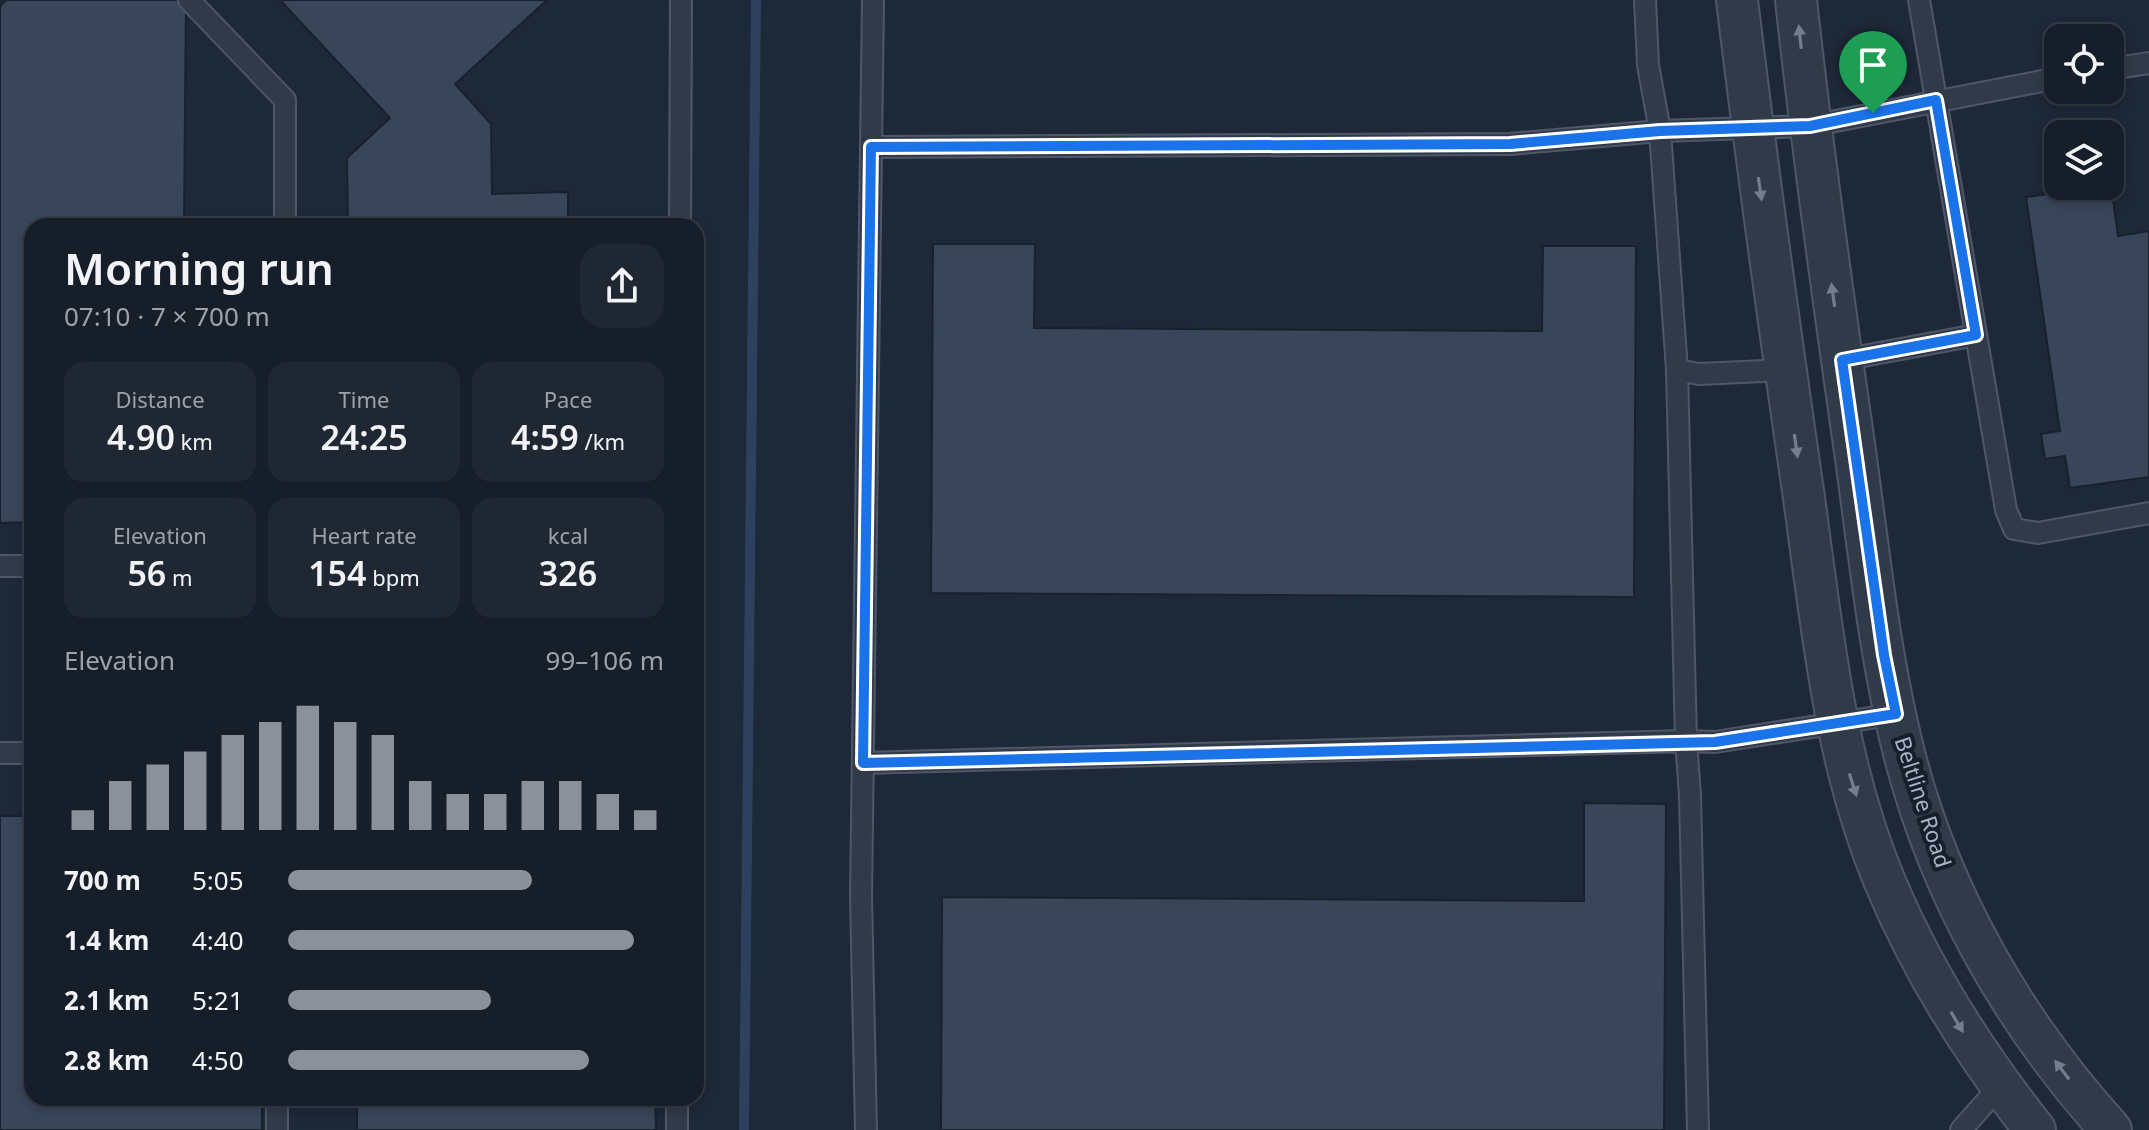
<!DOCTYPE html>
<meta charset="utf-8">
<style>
:root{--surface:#161e2a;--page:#1f2732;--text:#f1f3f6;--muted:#9ea2a8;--line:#353c47;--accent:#8c9099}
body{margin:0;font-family:"Noto Sans",sans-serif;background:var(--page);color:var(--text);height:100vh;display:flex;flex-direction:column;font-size:30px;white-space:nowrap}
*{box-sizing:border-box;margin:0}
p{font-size:26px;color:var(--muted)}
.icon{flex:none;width:44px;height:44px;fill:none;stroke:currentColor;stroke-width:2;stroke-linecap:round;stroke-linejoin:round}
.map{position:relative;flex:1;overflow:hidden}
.details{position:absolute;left:24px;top:218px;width:680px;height:888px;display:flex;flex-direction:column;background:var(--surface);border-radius:24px;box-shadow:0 4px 12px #0003,0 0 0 2px var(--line)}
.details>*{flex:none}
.fabs{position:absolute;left:2044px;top:24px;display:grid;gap:16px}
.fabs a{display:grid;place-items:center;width:80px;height:80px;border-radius:16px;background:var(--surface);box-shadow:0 4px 12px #0003,0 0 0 2px var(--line);font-size:40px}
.pin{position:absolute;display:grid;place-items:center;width:68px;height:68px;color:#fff;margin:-82px -34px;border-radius:50% 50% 50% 0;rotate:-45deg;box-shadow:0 0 8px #0007}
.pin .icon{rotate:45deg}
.round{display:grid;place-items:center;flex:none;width:84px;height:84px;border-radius:24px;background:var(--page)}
.head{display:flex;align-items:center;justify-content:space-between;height:136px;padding:0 40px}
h1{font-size:44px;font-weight:600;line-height:60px}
.metrics{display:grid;grid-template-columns:repeat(3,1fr);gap:12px;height:136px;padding:8px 40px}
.metrics div{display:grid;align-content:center;border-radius:20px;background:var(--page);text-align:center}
.metrics b{font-size:34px;font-weight:600}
.metrics small{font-size:22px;font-weight:400}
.metrics p{font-size:22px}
.chart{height:224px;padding:16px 40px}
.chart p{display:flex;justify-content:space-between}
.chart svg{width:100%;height:144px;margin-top:8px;stroke:var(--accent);stroke-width:6}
ul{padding:0 40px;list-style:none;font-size:26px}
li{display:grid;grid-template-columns:128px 96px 1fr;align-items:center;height:60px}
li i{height:20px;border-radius:10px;background:var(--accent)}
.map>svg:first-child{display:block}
</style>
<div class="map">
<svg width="2149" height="1130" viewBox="0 0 2149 1130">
<rect width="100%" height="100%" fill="#1d2838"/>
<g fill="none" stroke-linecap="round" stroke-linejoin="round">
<path stroke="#2d415f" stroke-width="10" d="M 744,1130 L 756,0"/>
</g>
<g fill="#394659" stroke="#18212e" stroke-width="2">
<path d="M 6,0 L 186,0 L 184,226 L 32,226 L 32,522 L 0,523 L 0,6 Z"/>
<path d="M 280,0 L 547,0 L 455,84 L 491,124 L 492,194 L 568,192 L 568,226 L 348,226 L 347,158 L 390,118 Z"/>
<path d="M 2111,185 L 2118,236 L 2149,231 L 2149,477 L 2070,488 L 2065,456 L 2045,459 L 2041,434 L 2060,431 L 2026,197 Z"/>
<path d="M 933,244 L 1035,244 L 1034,328 L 1542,331 L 1543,246 L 1636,246 L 1634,597 L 931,593 Z"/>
<path d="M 1584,803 L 1666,804 L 1664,1130 L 941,1130 L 942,897 L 1584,901 Z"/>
<path d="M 0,816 L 32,816 L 32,1098 L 262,1098 L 262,1130 L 0,1130 Z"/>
<path d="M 357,1098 L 655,1098 L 656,1130 L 357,1130 Z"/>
</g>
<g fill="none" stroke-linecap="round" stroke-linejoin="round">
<defs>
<g id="lane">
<path d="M 189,0 L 285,100 L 285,226"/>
<path d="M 1645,0 L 1648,65 L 1660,131 L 1810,126 L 2058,78"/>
<path d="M 1919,0 L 2006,510 L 2014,529 L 2038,533 L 2149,513"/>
<path d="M 2110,69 L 2149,63"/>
<path d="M 871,147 L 1510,144 L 1660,131 L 1677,370 L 1699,374 L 1785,370"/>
<path d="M 680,226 L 681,0"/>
<path d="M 1842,360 L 1976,335"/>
<path d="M 1677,370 L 1686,741 L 1715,742 L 1896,714"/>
<path d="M 0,566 L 32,566"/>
<path d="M 0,753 L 32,753"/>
<path d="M 863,763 L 1686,741 L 1690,795 L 1698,1130"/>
<path d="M 277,1130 L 277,1098"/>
<path d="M 677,1130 L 677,1098"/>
<path d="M 866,1130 L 861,896 L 873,0"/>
<path d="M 1961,1130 L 2000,1086"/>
</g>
<g id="street">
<path d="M 1737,0 C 1757,166 1780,332 1804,498 C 1822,627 1834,761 1885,882 C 1923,973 1974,1053 2035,1130"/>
<path d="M 1796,0 C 1812,146 1832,291 1853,437 C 1868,542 1878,650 1904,753 C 1940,894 2014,1023 2111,1130"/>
</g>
</defs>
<use href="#lane" stroke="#4e5767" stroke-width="24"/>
<use href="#street" stroke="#4e5767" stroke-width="44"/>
<use href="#lane" stroke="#313a48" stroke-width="20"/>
<use href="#street" stroke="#313a48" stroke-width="40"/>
</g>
<defs><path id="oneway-solid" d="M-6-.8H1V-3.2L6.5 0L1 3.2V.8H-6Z" transform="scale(2)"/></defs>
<g fill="#747d8d">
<use href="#oneway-solid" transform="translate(1800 37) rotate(-96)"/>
<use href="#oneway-solid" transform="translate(1760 189) rotate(82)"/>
<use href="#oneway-solid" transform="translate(1833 295) rotate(-98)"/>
<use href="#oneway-solid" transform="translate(1796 446) rotate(82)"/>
<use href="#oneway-solid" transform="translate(1853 785) rotate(72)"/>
<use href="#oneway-solid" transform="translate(1957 1022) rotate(59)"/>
<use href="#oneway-solid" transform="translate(2062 1070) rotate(-127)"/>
</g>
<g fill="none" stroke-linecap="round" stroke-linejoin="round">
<defs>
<path id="route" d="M 1936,100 L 1976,335 L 1842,360 L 1884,655 L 1896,714 L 1715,742 L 863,763 L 871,147 L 1510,144 L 1660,131 L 1810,126 Z"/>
</defs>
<use href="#route" stroke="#fff" stroke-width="16"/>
<use href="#route" stroke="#1a73e8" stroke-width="10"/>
</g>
<g text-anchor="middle" stroke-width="8" stroke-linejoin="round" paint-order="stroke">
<g font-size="22" fill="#aab4c6" stroke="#171f2c">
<text transform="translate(1923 802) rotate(72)" y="8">Beltline Road</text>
</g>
</g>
</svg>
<div class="fabs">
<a><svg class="icon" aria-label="locate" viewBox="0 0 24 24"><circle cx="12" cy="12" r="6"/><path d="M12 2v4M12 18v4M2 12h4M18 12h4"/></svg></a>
<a><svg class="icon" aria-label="layers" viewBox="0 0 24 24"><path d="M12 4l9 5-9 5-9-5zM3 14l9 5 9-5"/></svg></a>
</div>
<div class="pin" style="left:1873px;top:113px;background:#1e9e55"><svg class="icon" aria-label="arrive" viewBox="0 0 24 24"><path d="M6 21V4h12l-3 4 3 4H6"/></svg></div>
<section class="details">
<div class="head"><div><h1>Morning run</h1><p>07:10 · 7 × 700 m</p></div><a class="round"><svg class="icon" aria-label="share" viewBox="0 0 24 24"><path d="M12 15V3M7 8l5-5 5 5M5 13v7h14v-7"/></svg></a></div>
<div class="metrics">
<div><p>Distance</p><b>4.90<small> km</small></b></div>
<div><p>Time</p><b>24:25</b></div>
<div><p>Pace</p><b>4:59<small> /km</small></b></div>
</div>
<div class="metrics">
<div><p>Elevation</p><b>56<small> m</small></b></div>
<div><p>Heart rate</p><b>154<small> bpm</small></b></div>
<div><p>kcal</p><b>326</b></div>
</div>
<div class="chart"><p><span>Elevation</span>99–106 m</p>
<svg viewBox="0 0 160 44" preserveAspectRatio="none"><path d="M5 44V38M15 44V29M25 44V24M35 44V20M45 44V15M55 44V11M65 44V6M75 44V11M85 44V15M95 44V29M105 44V33M115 44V33M125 44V29M135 44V29M145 44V33M155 44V38"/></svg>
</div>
<ul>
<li><b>700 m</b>5:05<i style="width:65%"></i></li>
<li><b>1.4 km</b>4:40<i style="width:92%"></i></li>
<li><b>2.1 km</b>5:21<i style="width:54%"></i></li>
<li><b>2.8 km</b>4:50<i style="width:80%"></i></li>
</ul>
</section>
</div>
